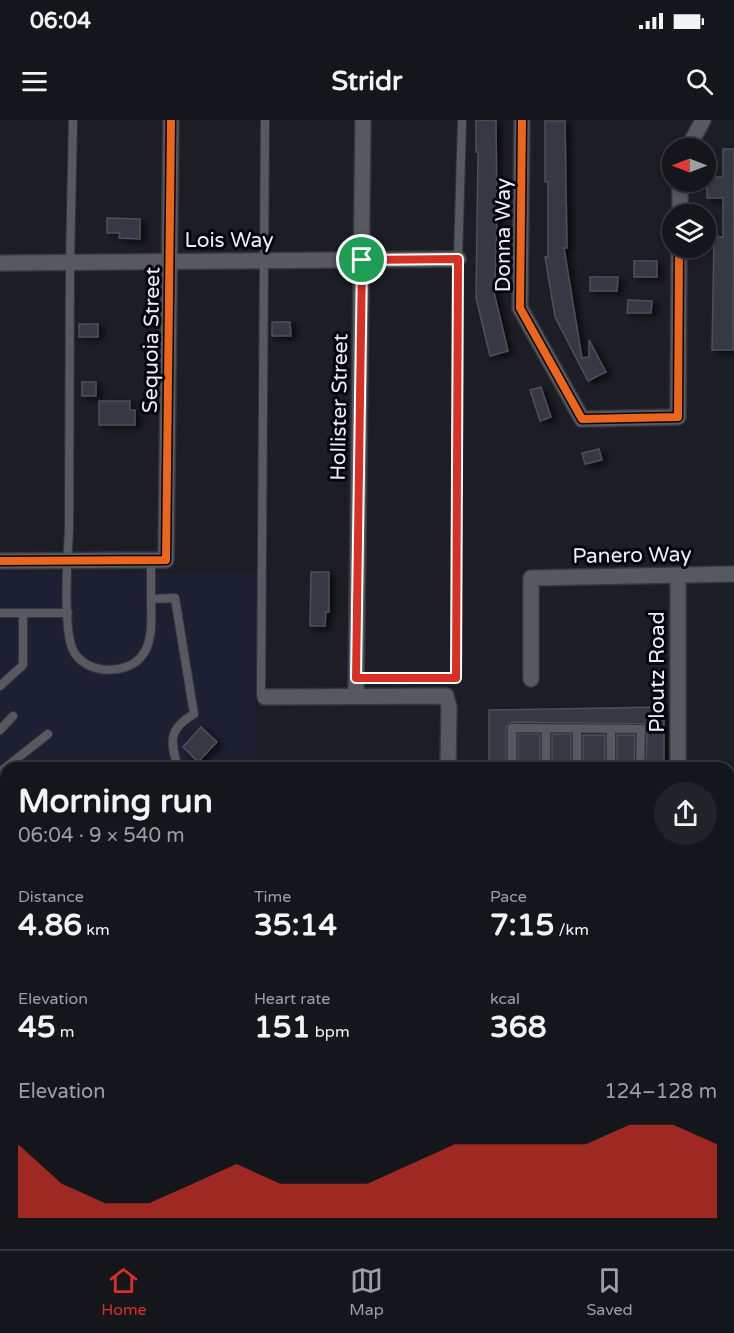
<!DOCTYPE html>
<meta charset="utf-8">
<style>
:root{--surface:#15161c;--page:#222329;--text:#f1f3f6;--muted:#9d9fa3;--line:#34353b;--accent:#d93025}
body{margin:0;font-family:"Varela Round",sans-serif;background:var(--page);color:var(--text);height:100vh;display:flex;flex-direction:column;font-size:22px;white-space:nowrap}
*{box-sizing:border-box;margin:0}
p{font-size:20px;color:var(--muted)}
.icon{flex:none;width:33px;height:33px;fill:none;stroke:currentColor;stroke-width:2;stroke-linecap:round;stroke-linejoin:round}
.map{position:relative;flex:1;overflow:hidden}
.drawer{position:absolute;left:0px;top:642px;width:735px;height:488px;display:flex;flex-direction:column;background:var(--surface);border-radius:18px 18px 0 0;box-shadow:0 3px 9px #0003,0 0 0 2px var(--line)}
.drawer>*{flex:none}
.needle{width:39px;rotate:270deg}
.controls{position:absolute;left:662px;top:18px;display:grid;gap:12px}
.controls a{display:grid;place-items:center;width:54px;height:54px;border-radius:50%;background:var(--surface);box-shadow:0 3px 9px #0003,0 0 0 2px var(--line);font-size:30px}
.pin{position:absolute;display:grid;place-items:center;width:51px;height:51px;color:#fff;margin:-26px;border:3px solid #fff;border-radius:50%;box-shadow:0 2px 6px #0007}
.round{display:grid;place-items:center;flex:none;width:63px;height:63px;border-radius:32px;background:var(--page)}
.headline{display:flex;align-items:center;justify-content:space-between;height:102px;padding:0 18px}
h1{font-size:33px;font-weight:700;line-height:45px}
.metrics{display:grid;grid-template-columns:repeat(3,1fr);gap:9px;height:102px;padding:6px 18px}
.metrics div{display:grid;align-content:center}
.metrics b{font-size:30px;font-weight:700}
.metrics small{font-size:16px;font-weight:400}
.metrics p{font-size:16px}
.chart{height:168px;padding:12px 18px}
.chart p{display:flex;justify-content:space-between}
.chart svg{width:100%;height:108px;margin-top:6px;fill:var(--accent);opacity:.7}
.status{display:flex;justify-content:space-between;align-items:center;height:42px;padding:0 30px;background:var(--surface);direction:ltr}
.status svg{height:16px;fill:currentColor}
header{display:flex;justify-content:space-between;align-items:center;height:78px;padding:0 18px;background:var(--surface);font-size:27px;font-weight:700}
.tabs{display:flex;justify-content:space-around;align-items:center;height:84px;border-top:2px solid var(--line);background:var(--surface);font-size:16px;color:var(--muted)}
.tabs a{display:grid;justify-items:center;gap:3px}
.tabs .on{color:var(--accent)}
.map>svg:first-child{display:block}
</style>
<div class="status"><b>06:04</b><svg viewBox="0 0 49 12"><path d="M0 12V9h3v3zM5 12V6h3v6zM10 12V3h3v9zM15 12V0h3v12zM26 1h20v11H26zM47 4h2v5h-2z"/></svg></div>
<header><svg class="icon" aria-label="menu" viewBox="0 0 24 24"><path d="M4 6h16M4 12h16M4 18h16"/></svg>Stridr<svg class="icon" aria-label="search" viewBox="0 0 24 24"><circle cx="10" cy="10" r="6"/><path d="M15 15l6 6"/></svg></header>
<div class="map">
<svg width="734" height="1129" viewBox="0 0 734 1129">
<defs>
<filter id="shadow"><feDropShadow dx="5" dy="3" stdDeviation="3" flood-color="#0009"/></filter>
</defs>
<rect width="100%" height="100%" fill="#1c1d25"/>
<path fill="#1d1f32" d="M 0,452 L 257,454 L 256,648 L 6,648 L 6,1124 L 157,1124 L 157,1129 L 0,1129 Z"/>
<path fill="#3f3a13" d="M 734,969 L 734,1129 L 558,1129 L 564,1124 L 729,1124 L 729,974 Z"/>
<g fill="#373845" stroke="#4e4f56" stroke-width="1.5" filter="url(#shadow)">
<path d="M 476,0 L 496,0 L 497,99 L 495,164 L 492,164 L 508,231 L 490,236 L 476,178 L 478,32 L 476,32 Z"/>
<path d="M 545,1 L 565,1 L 567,128 L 564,128 L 582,238 L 589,237 L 589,220 L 606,252 L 588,261 L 555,197 L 545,137 L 548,137 L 548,62 L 545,62 Z"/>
<path d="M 723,29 L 734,29 L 733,230 L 712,230 L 714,116 L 723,117 L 723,78 L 707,78 L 707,57 L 723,57 Z"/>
<path d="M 107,98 L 140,99 L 140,119 L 119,118 L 120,113 L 107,113 Z"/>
<rect x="634" y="141" width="23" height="16"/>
<path d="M 590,157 L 618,157 L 617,171 L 590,171 Z"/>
<path d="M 628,180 L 652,181 L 651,193 L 627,193 Z"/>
<path d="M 272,202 L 290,202 L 291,216 L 272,216 Z"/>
<rect x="79" y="204" width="19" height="13"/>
<rect x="82" y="262" width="14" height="14"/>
<path d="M 541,267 L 551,297 L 540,301 L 530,270 Z"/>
<path d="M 99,281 L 130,281 L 130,290 L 135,290 L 135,305 L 99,305 Z"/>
<path d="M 599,329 L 602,340 L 585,344 L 582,333 Z"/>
<path d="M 311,452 L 329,452 L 329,492 L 326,492 L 325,506 L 310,506 Z"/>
<path d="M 664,587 L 664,648 L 646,648 L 647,609 L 644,604 L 512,602 L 506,607 L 506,648 L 489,648 L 489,590 Z"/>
<path d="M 201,607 L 217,622 L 198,642 L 183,627 Z"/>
<rect x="518" y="614" width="22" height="34"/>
<rect x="552" y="614" width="19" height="34"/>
<rect x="583" y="615" width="22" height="33"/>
<path d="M 617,615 L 635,615 L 634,648 L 617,648 Z"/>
</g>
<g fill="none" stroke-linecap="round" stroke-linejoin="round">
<defs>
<g id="service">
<path d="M 73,0 L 70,142 L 69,411 C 67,435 63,510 73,530 C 84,554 125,556 141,537 C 154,522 151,497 151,479 L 175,478 L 194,594 C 168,609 170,621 178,648"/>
<path d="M 151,440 L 151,479"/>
<path d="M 0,493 L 68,493"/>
<path d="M 356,558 L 456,558 L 458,139 L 462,0"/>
<path d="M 0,566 L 23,545 L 23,493"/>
<path d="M 265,577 L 261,574 L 261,568 L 265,0"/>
<path d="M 577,609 L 577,648"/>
<path d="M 0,610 L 13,596"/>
<path d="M 512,648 L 512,608 L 641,609 L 640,648"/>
<path d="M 546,648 L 546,609"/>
<path d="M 611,648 L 611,609"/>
<path d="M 0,652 L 48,614"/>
<path d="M 0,678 L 5,678 L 6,699"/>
<path d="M 0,788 L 6,794"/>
<path d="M 729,983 L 734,978"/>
<path d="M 729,1115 L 734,1115"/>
<path d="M 80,1124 L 80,1129"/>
</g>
<g id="minor">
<path d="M 522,0 L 520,188 L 582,299 L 678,297 L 679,128"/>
<path d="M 688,28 L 703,0"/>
<path d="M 680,94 L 680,62"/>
<path d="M 0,143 L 458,139"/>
<path d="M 0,441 L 166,440 L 171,0"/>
<path d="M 678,455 L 678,648"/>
<path d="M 531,559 L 531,458 L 734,454"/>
<path d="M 356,576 L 363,0"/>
<path d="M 265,577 L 446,576 L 449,587 L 448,648"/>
</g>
<g id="tertiary">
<path d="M 729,750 L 734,746"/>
<path d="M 312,1129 L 318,1124"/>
</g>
<g id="motorway">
<path d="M 729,799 L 734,795"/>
<path d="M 729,857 L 734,852"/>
<path d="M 362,1129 L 368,1124"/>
<path d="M 431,1129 L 437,1124"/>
</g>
</defs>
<use href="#service" stroke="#36373d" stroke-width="10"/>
<use href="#minor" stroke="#36373d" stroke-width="18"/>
<use href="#tertiary" stroke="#36373d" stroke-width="22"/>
<use href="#motorway" stroke="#36373d" stroke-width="32"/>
<use href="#service" stroke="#575860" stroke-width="8"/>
<use href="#minor" stroke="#575860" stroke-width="15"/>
<use href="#tertiary" stroke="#575860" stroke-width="20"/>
<use href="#motorway" stroke="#555660" stroke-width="28"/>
<defs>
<g id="rail">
<path d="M 729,937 L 734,933"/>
<path d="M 518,1129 L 524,1124"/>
</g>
</defs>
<use href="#rail" stroke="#56585e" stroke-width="6"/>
<use href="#rail" stroke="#05060c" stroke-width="4" stroke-dasharray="11" stroke-linecap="butt"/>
<defs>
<g id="cycleway">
<path d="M 522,0 L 520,188 L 582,299 L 678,297 L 679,128"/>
<path d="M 0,441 L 166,440 L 171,0"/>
</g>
</defs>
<use href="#cycleway" stroke="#05060c" stroke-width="11"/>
<use href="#cycleway" stroke="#eb651d" stroke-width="8"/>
</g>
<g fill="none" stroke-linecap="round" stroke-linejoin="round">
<defs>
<path id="route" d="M 458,139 L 456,558 L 356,558 L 362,140 Z"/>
</defs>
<use href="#route" stroke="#fff" stroke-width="12"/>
<use href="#route" stroke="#d93025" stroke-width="8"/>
</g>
<g text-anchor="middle" stroke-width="6" stroke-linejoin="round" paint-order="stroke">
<g font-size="21" fill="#ebedf8" stroke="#05060c">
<text transform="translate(503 115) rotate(-90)" y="7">Donna Way</text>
<text x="229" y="127">Lois Way</text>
<text transform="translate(151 220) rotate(-89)" y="7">Sequoia Street</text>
<text transform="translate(339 287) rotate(-89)" y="7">Hollister Street</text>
<text transform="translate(632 435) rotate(-1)" y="7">Panero Way</text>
<text transform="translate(657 552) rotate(-90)" y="7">Ploutz Road</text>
</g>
</g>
</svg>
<div class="controls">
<a><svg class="needle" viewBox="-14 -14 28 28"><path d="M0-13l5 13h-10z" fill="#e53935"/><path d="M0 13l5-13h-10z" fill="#9d9fa3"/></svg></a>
<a><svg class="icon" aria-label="layers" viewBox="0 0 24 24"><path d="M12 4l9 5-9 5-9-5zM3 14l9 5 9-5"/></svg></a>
</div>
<div class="pin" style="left:362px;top:140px;background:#1e9e55"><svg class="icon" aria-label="arrive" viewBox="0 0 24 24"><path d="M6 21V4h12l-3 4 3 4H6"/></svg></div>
<section class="drawer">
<div class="headline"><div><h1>Morning run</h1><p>06:04 · 9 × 540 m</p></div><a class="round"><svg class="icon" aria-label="share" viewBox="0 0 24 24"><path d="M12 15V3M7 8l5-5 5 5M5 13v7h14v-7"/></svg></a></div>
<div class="metrics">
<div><p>Distance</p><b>4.86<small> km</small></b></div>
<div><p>Time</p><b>35:14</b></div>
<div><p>Pace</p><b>7:15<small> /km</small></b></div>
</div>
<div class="metrics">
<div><p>Elevation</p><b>45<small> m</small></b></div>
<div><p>Heart rate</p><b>151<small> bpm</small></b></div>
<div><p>kcal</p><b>368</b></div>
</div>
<div class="chart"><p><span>Elevation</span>124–128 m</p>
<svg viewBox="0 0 160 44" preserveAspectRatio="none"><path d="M0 44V14L10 30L20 38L30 38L40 30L50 22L60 30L70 30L80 30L90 22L100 14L110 14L120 14L130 14L140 6L150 6L160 14V44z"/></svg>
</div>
</section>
</div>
<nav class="tabs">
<a class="on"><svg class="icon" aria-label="home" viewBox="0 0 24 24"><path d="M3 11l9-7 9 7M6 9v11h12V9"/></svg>Home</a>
<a><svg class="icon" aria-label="map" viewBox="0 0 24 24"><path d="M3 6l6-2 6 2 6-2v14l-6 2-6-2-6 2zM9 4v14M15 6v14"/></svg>Map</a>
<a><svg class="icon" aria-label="saved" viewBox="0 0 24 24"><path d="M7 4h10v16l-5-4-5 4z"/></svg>Saved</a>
</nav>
